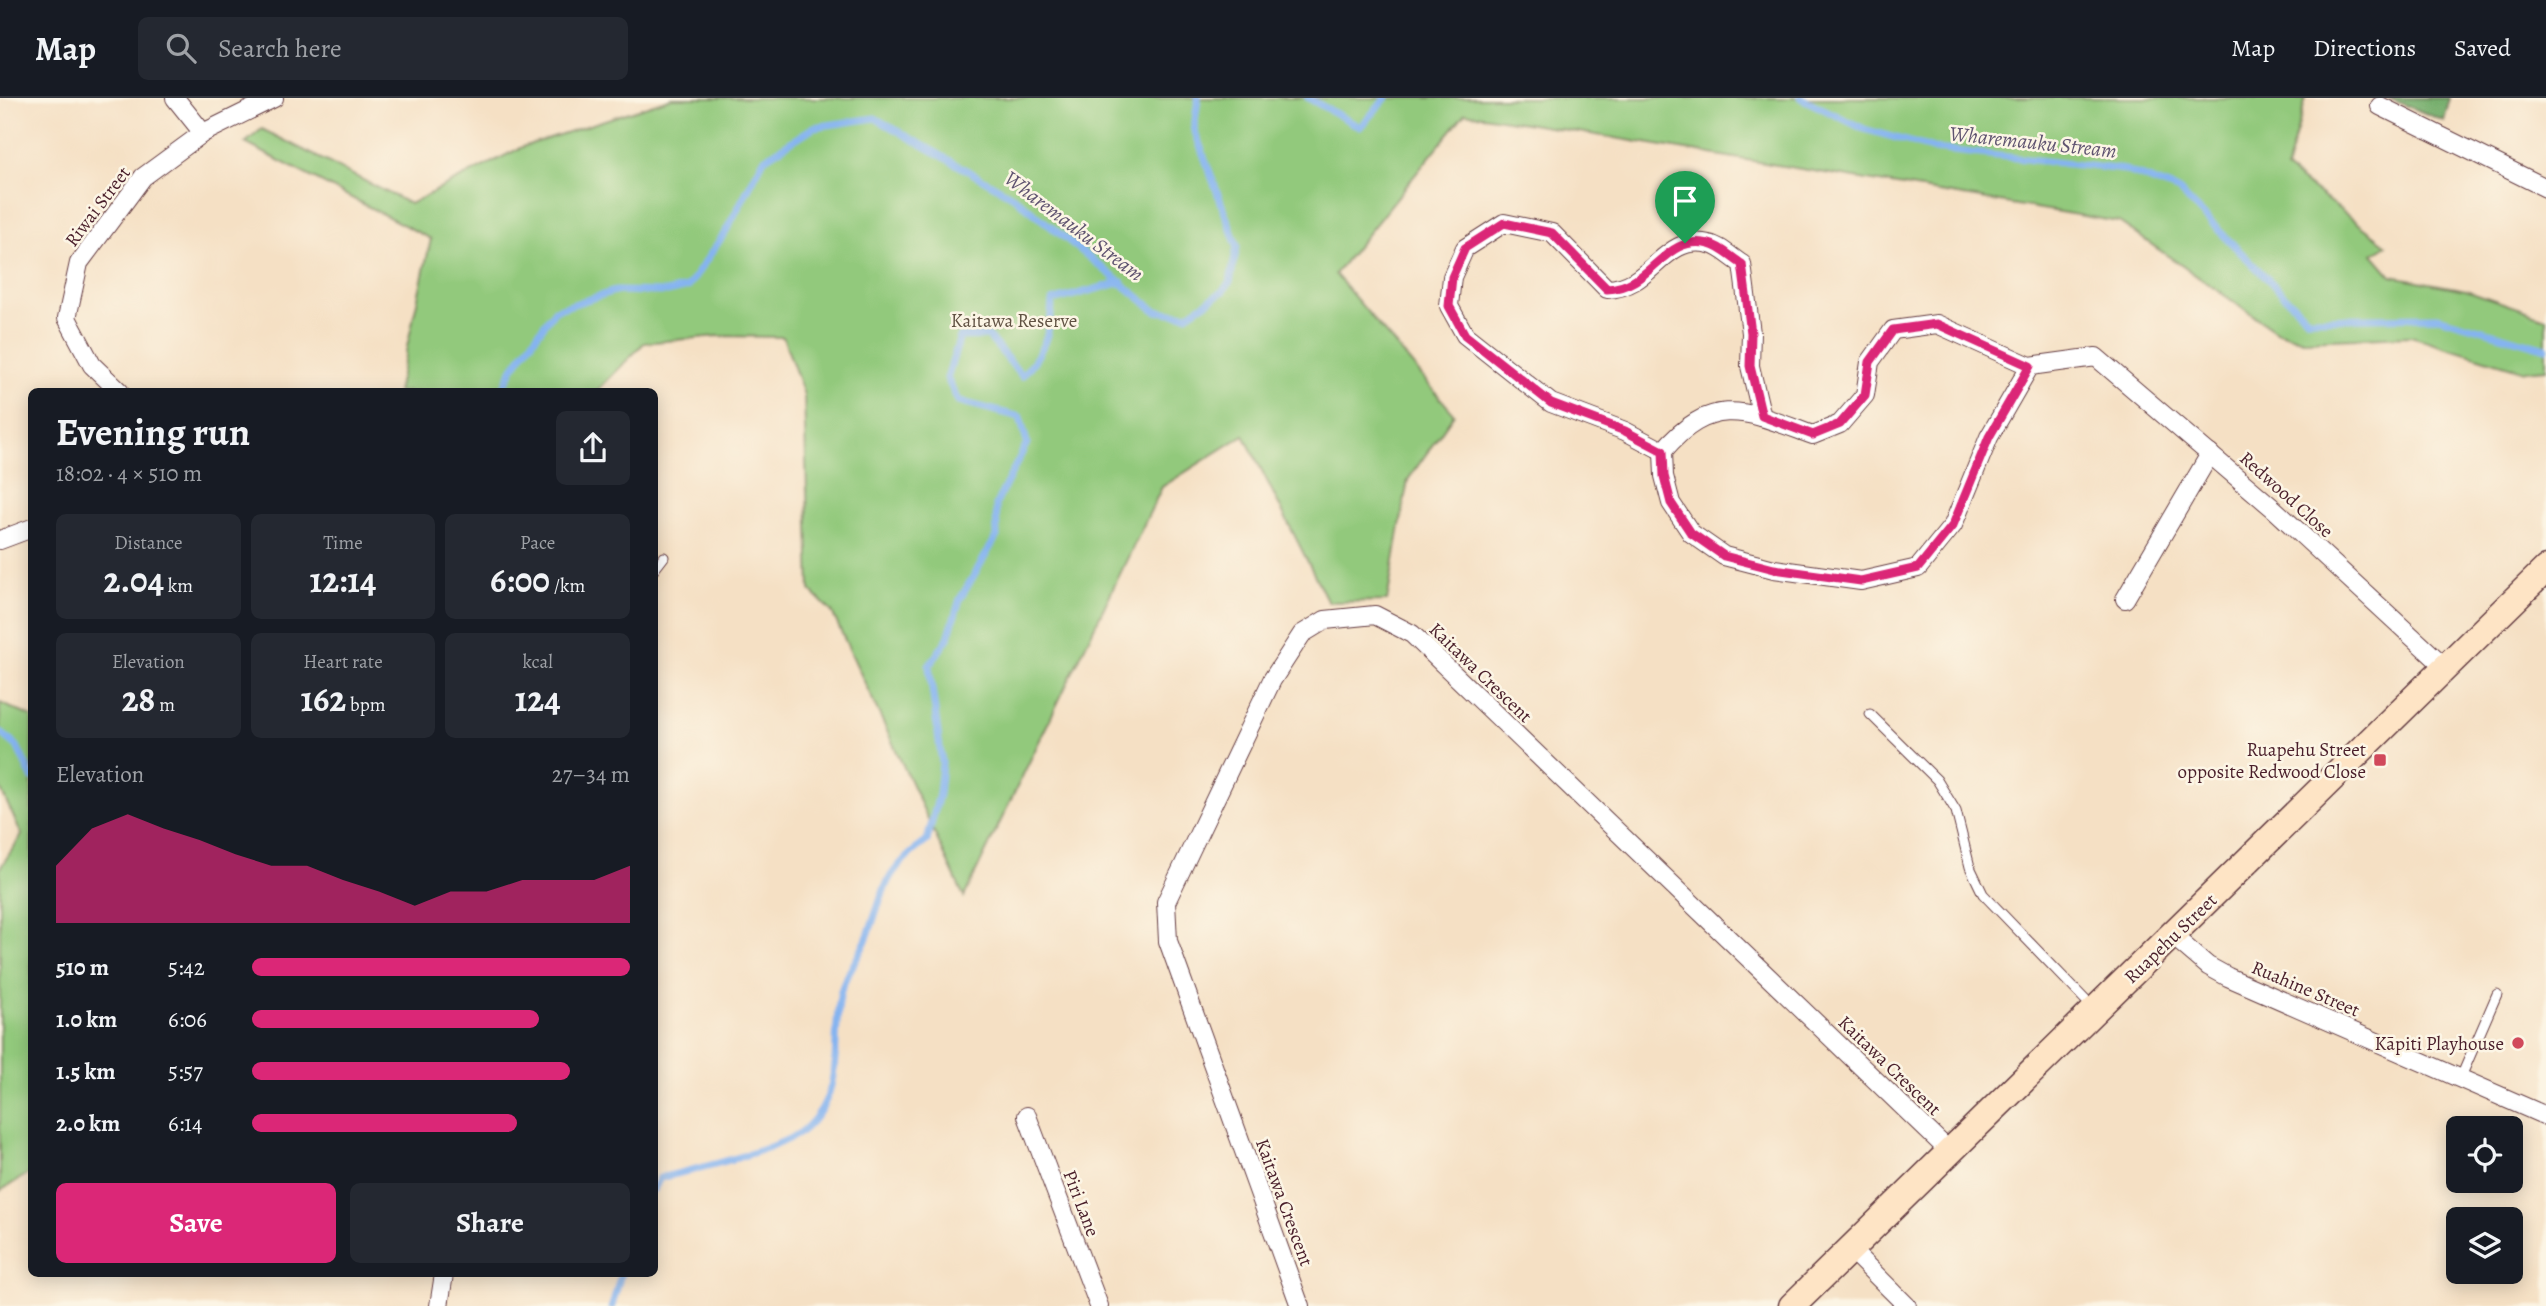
<!DOCTYPE html>
<meta charset="utf-8">
<style>
:root{--surface:#171b24;--page:#242831;--text:#f1f3f6;--muted:#9ea1a6;--line:#363941;--accent:#db2777}
body{margin:0;font-family:Alegreya,serif;background:var(--page);color:var(--text);height:100vh;display:flex;flex-direction:column;font-size:26px;white-space:nowrap}
*{box-sizing:border-box;margin:0}
p{font-size:23px;color:var(--muted)}
.icon{flex:none;width:38px;height:38px;fill:none;stroke:currentColor;stroke-width:2;stroke-linecap:round;stroke-linejoin:round}
.map{position:relative;flex:1;overflow:hidden}
.details{position:absolute;left:28px;top:290px;width:630px;height:889px;display:flex;flex-direction:column;background:var(--surface);border-radius:10px;box-shadow:0 4px 18px #0003}
.details>*{flex:none}
.tools{position:absolute;left:2446px;top:1018px;display:grid;gap:14px}
.tools a{display:grid;place-items:center;width:77px;height:77px;border-radius:10px;background:var(--surface);box-shadow:0 4px 18px #0003;font-size:35px}
.pin{position:absolute;display:grid;place-items:center;width:60px;height:60px;color:#fff;margin:-72px -30px;border-radius:50% 50% 50% 0;rotate:-45deg;box-shadow:0 0 7px #0007}
.pin .icon{rotate:45deg}
.round{display:grid;place-items:center;flex:none;width:74px;height:74px;border-radius:10px;background:var(--page)}
.head{display:flex;align-items:center;justify-content:space-between;height:119px;padding:0 28px}
h1{font-size:38px;font-weight:700;line-height:52px}
.figures{display:grid;grid-template-columns:repeat(3,1fr);gap:10px;height:119px;padding:7px 28px}
.figures div{display:grid;align-content:center;border-radius:10px;background:var(--page);text-align:center}
.figures b{font-size:35px;font-weight:700}
.figures small{font-size:19px;font-weight:400}
.figures p{font-size:19px}
.chart{height:196px;padding:14px 28px}
.chart p{display:flex;justify-content:space-between}
.chart svg{width:100%;height:126px;margin-top:7px;fill:var(--accent);opacity:.7}
.primary-button{display:flex;gap:14px;margin-top:auto;padding:14px 28px}
.primary-button a{flex:1;height:80px;border-radius:10px;background:var(--accent);color:#fff;font-size:28px;font-weight:700;line-height:80px;text-align:center}
.primary-button a+a{background:var(--page);color:var(--text)}
ul{padding:0 28px;list-style:none;font-size:23px}
li{display:grid;grid-template-columns:112px 84px 1fr;align-items:center;height:52px}
li i{height:18px;border-radius:9px;background:var(--accent)}
header{display:flex;align-items:center;gap:42px;box-sizing:border-box;height:98px;padding:0 35px;background:var(--surface);border-bottom:2px solid var(--line)}
header strong{font-size:33px}
nav{display:flex;gap:38px;margin-inline-start:auto;font-size:24px}
.search{width:490px;height:63px;background:var(--page);display:flex;align-items:center;gap:18px;box-sizing:border-box;padding:0 24px;border-radius:10px;color:var(--muted);font-size:26px}
.map>svg:first-child{display:block}
</style>
<header>
<strong>Map</strong>
<div class="search"><svg class="icon" aria-label="search" viewBox="0 0 24 24"><circle cx="10" cy="10" r="6"/><path d="M15 15l6 6"/></svg>Search here</div>
<nav><a>Map</a><a>Directions</a><a>Saved</a></nav>
</header>
<div class="map">
<svg width="2546" height="1208" viewBox="0 0 2546 1208">
<rect width="100%" height="100%" fill="#fcf5e5"/>
<filter id="ink" filterUnits="userSpaceOnUse"><feTurbulence type="fractalNoise" baseFrequency=".0143" numOctaves="2"/><feDisplacementMap in="SourceGraphic" scale="14" xChannelSelector="R" yChannelSelector="G"/><feConvolveMatrix kernelMatrix="1 2 1 2 8 2 1 2 1" color-interpolation-filters="sRGB"/></filter>
<filter id="wash" filterUnits="userSpaceOnUse"><feTurbulence type="fractalNoise" baseFrequency=".00686" numOctaves="4" result="noise"/><feDisplacementMap in="SourceGraphic" scale="28" xChannelSelector="R" yChannelSelector="G"/><feGaussianBlur stdDeviation="1.57" result="paint"/><feColorMatrix in="noise" values="0 0 0 0 0 0 0 0 0 0 0 0 0 0 0 0 0 1.4 0 .05"/><feComposite in="paint" operator="in"/></filter>
<g filter="url(#wash)">
<rect width="100%" height="100%" fill="#f5e0c4"/>
<g fill="#92c97c" stroke="#6e7454" stroke-width="2">
<path d="M 672,0 L 2306,0 L 2286,71 L 2387,147 L 2373,156 L 2392,178 L 2466,192 L 2546,220 L 2546,271 L 2525,273 L 2411,238 L 2303,242 L 2276,233 L 2119,124 L 1465,15 L 1335,176 L 1454,316 L 1408,382 L 1387,503 L 1328,504 L 1244,337 L 1162,389 L 964,799 L 832,514 L 810,492 L 804,297 L 783,239 L 718,238 L 644,245 L 596,294 L 397,294 L 431,141 L 245,45 L 262,31 L 410,106 L 522,49 Z"/>
<path d="M 0,605 L 32,619 L 31,1074 L 0,1093 L 0,770 L 22,737 L 0,690 Z"/>
</g>
<path fill="#75ad6c" stroke="#60664c" stroke-width="2" d="M 2388,0 L 2450,0 L 2444,23 Z"/>
<g fill="none" stroke-linecap="round" stroke-linejoin="round">
<g stroke="#85b4f0" stroke-width="7">
<path d="M 1308,0 L 1360,29 L 1386,0"/>
<path d="M 1801,0 L 1864,31 L 1935,51 L 2125,72 L 2179,93 L 2308,221 L 2438,219 L 2546,250"/>
<path d="M 501,294 L 513,270 L 555,212 L 615,193 L 667,194 L 688,189 L 726,133 L 764,61 L 814,29 L 875,20 L 1014,99 L 1156,213 L 1187,217 L 1222,194 L 1230,184 L 1237,148 L 1194,31 L 1198,0"/>
<path d="M 0,634 L 17,648 L 32,680"/>
<path d="M 654,1091 L 660,1080 C 692,1072 784,1051 806,1030 C 847,992 830,941 841,893 C 846,875 860,858 867,840 C 885,793 881,775 927,743 L 939,696 L 942,665 L 929,568 L 948,540 L 960,501 L 997,438 L 996,406 L 1027,345 L 1020,319 L 958,303 L 947,280 L 960,239 L 988,238 L 1022,278 C 1043,255 1051,235 1052,203 L 1122,184"/>
<path d="M 612,1208 L 621,1176"/>
</g>
</g>
</g>
<g filter="url(#ink)">
<g fill="none" stroke-linecap="round" stroke-linejoin="round">
<defs>
<g id="lane">
<path d="M 654,472 L 664,459"/>
<path d="M 1870,616 L 1937,682 L 1956,713 L 1970,769 L 1983,796 L 2094,911"/>
<path d="M 2461,979 L 2497,896"/>
</g>
<g id="street">
<path d="M 175,0 L 203,35"/>
<path d="M 2380,8 L 2546,90"/>
<path d="M 2030,268 L 1989,339 L 1953,427 L 1918,470 L 1861,483 L 1774,471 L 1724,458 L 1691,435 L 1671,405 L 1664,378 L 1663,353 C 1713,294 1749,314 1813,337 L 1840,326 L 1865,297 L 1870,264 L 1893,232 L 1937,226 L 2030,268 L 2096,259 L 2274,411 L 2446,570"/>
<path d="M 120,294 L 92,267 L 67,220 L 79,165 L 143,79 L 203,35 L 274,0"/>
<path d="M 1663,353 L 1625,333 L 1551,305 L 1465,237 L 1449,208 L 1452,179 L 1465,150 L 1504,125 L 1552,135 L 1607,191 C 1653,190 1663,135 1709,146 C 1720,148 1732,160 1742,166 L 1751,235 L 1750,268 L 1762,319"/>
<path d="M 0,442 L 32,430"/>
<path d="M 2125,501 L 2210,356"/>
<path d="M 2173,838 L 2208,868 L 2228,879 L 2546,1018"/>
<path d="M 1027,1018 L 1099,1208"/>
<path d="M 1850,1151 L 1907,1208"/>
<path d="M 439,1208 L 444,1176"/>
<path d="M 1300,1208 L 1168,843 L 1166,804 L 1272,582 L 1302,536 L 1325,522 L 1375,517 L 1412,536 L 1949,1053"/>
</g>
<path id="secondary" d="M 1792,1208 L 2546,471"/>
</defs>
<use href="#lane" stroke="#643c42" stroke-width="11"/>
<use href="#street" stroke="#643c42" stroke-width="20"/>
<use href="#secondary" stroke="#643c42" stroke-width="29"/>
<use href="#lane" stroke="#fff" stroke-width="9"/>
<use href="#street" stroke="#fff" stroke-width="18"/>
<use href="#secondary" stroke="#fee4c5" stroke-width="26"/>
</g>
</g>
<g fill="none" stroke-linecap="round" stroke-linejoin="round" filter="url(#ink)">
<defs>
<path id="route" d="M 1504,125 L 1552,135 L 1607,191 C 1653,190 1663,135 1709,146 C 1720,148 1732,160 1742,166 L 1751,235 L 1750,268 L 1762,318 L 1813,337 L 1840,326 L 1865,297 L 1870,264 L 1893,232 L 1937,226 L 2030,268 L 1989,339 L 1953,427 L 1918,470 L 1861,483 L 1774,471 L 1724,458 L 1691,435 L 1671,405 L 1664,378 L 1663,353 L 1625,333 L 1551,305 L 1465,237 L 1449,208 L 1452,179 L 1465,150 Z"/>
</defs>
<use href="#route" stroke="#fff" stroke-width="14"/>
<use href="#route" stroke="#db2777" stroke-width="9"/>
</g>
<g fill="#d1495b" stroke="#fcf5e5" stroke-width="2.5">
<rect x="2373" y="655" width="14" height="14" rx="3.5"/>
<circle cx="2518" cy="945" r="7"/>
</g>
<g text-anchor="middle" stroke-width="5" stroke-linejoin="round" paint-order="stroke">
<g font-size="19" fill="#4a1f2b" stroke="#fcf5e5">
<text transform="translate(97 108) rotate(-53)" y="7">Riwai Street</text>
<text transform="translate(2287 396) rotate(42)" y="7">Redwood Close</text>
<text transform="translate(1481 574) rotate(44)" y="7">Kaitawa Crescent</text>
<text transform="translate(2170 840) rotate(-44)" y="7">Ruapehu Street</text>
<text transform="translate(2306 890) rotate(23)" y="7">Ruahine Street</text>
<text transform="translate(1890 967) rotate(44)" y="7">Kaitawa Crescent</text>
<text transform="translate(1285 1104) rotate(70)" y="7">Kaitawa Crescent</text>
<text transform="translate(1082 1105) rotate(69)" y="7">Piri Lane</text>
</g>
<g font-size="19" fill="#605243" stroke="#fcf5e5">
<text x="1014" y="229">Kaitawa Reserve</text>
</g>
<g font-size="19" fill="#4a1f2b" stroke="#fcf5e5" text-anchor="end">
<text x="2366" y="658">Ruapehu Street<tspan x="2366" dy="22">opposite Redwood Close</tspan></text>
<text x="2504" y="952">Kāpiti Playhouse</text>
</g>
<g font-size="21" font-style="italic" fill="#5f5370" stroke="#fcf5e5">
<text transform="translate(2033 44) rotate(6)" y="7">Wharemauku Stream</text>
<text transform="translate(1074 128) rotate(37)" y="7">Wharemauku Stream</text>
</g>
</g>
</svg>
<div class="tools">
<a><svg class="icon" aria-label="locate" viewBox="0 0 24 24"><circle cx="12" cy="12" r="6"/><path d="M12 2v4M12 18v4M2 12h4M18 12h4"/></svg></a>
<a><svg class="icon" aria-label="layers" viewBox="0 0 24 24"><path d="M12 4l9 5-9 5-9-5zM3 14l9 5 9-5"/></svg></a>
</div>
<div class="pin" style="left:1685px;top:145px;background:#1e9e55"><svg class="icon" aria-label="arrive" viewBox="0 0 24 24"><path d="M6 21V4h12l-3 4 3 4H6"/></svg></div>
<section class="details">
<div class="head"><div><h1>Evening run</h1><p>18:02 · 4 × 510 m</p></div><a class="round"><svg class="icon" aria-label="share" viewBox="0 0 24 24"><path d="M12 15V3M7 8l5-5 5 5M5 13v7h14v-7"/></svg></a></div>
<div class="figures">
<div><p>Distance</p><b>2.04<small> km</small></b></div>
<div><p>Time</p><b>12:14</b></div>
<div><p>Pace</p><b>6:00<small> /km</small></b></div>
</div>
<div class="figures">
<div><p>Elevation</p><b>28<small> m</small></b></div>
<div><p>Heart rate</p><b>162<small> bpm</small></b></div>
<div><p>kcal</p><b>124</b></div>
</div>
<div class="chart"><p><span>Elevation</span>27–34 m</p>
<svg viewBox="0 0 160 44" preserveAspectRatio="none"><path d="M0 44V24L10 11L20 6L30 11L40 15L50 20L60 24L70 24L80 29L90 33L100 38L110 33L120 33L130 29L140 29L150 29L160 24V44z"/></svg>
</div>
<ul>
<li><b>510 m</b>5:42<i style="width:100%"></i></li>
<li><b>1.0 km</b>6:06<i style="width:76%"></i></li>
<li><b>1.5 km</b>5:57<i style="width:84%"></i></li>
<li><b>2.0 km</b>6:14<i style="width:70%"></i></li>
</ul>
<div class="primary-button"><a>Save</a><a>Share</a></div>
</section>
</div>
